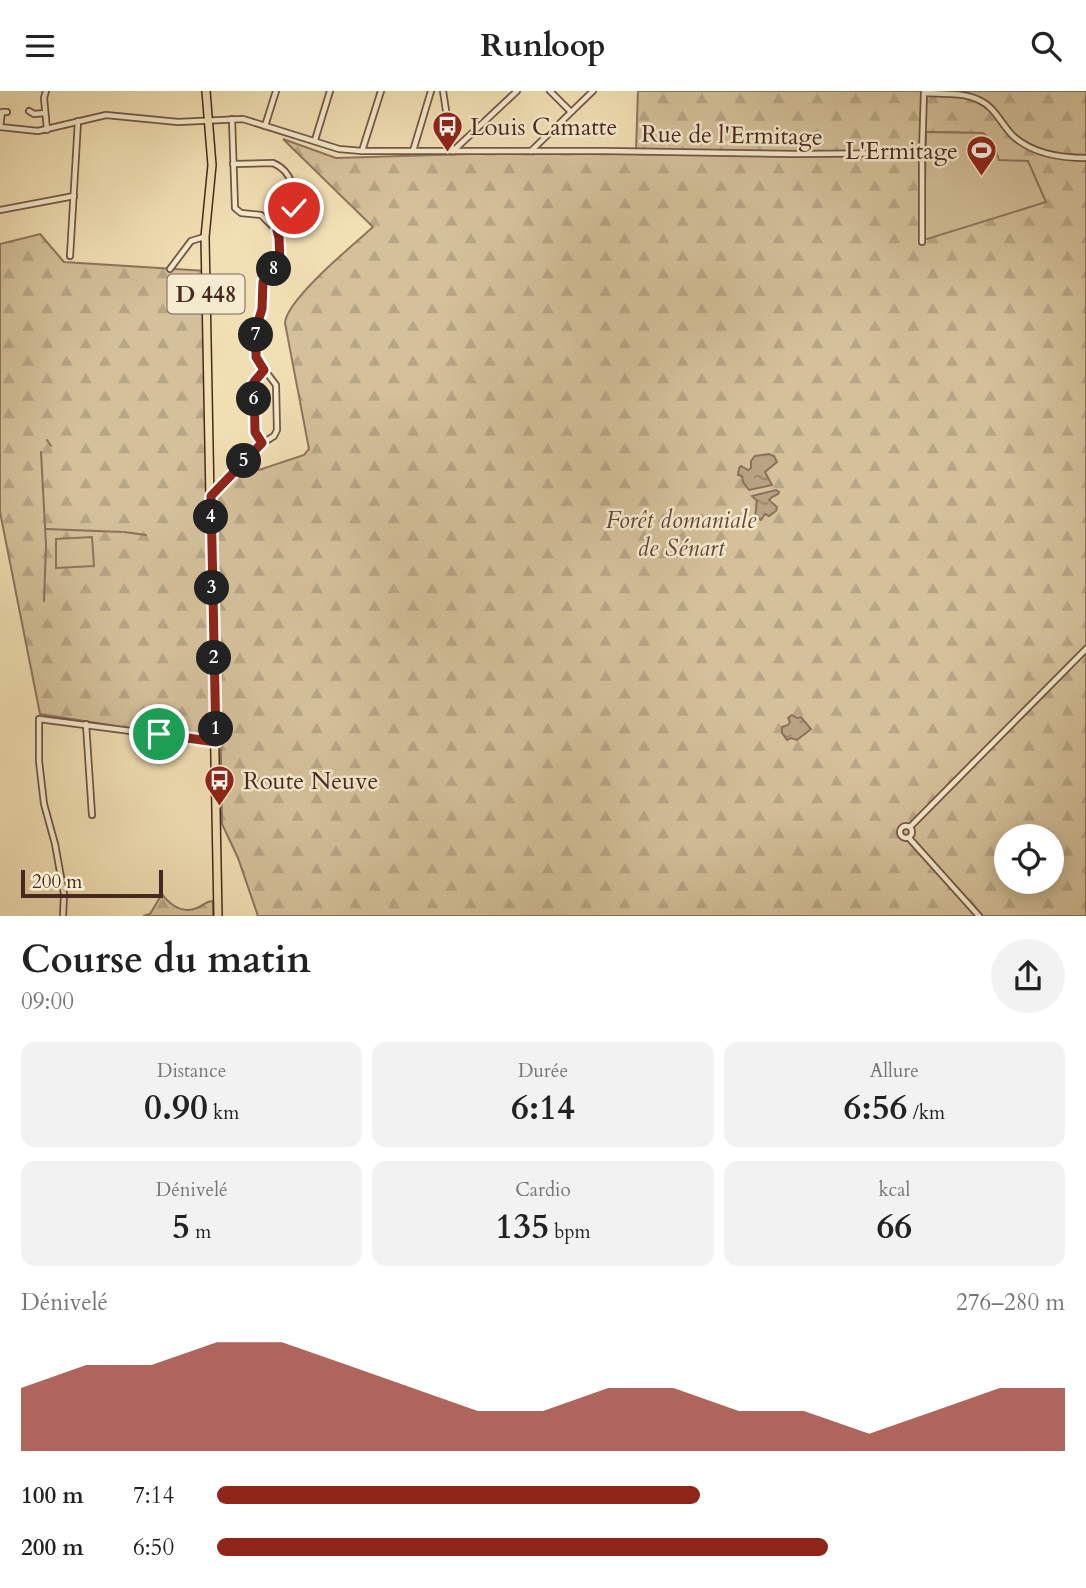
<!DOCTYPE html>
<html lang="fr">
<meta charset="utf-8">
<style>
:root{--surface:#fff;--page:#f2f2f2;--text:#222;--muted:#767676;--accent:#8f2418}
body{margin:0;font-family:Cardo,serif;background:var(--page);color:var(--text);height:100vh;display:flex;flex-direction:column;font-size:26px;white-space:nowrap}
*{box-sizing:border-box;margin:0}
p{font-size:23px;color:var(--muted)}
.icon{flex:none;width:38px;height:38px;fill:none;stroke:currentColor;stroke-width:2;stroke-linecap:round;stroke-linejoin:round}
.map{position:relative;height:825px;overflow:hidden}
.side{display:flex;flex-direction:column;background:var(--surface);flex:1}
.side>*{flex:none}
.tools{position:absolute;left:994px;top:733px;display:grid;gap:14px}
.tools a{display:grid;place-items:center;width:70px;height:70px;border-radius:50%;background:var(--surface);box-shadow:0 4px 18px #0003;font-size:35px}
.scale{position:absolute;left:21px;bottom:18px;width:142px;box-sizing:border-box;padding-left:7px;border:4px solid #47291f;border-top:0;font-size:19px;line-height:24px;white-space:nowrap;color:#47291f;-webkit-text-stroke:5px #f6ebce;paint-order:stroke}
.pin{position:absolute;display:grid;place-items:center;width:60px;height:60px;color:#fff;margin:-30px;border:4px solid #fff;border-radius:50%;box-shadow:0 2px 7px #0007}
.km{position:absolute;width:35px;height:35px;margin:-18px;border-radius:50%;background:#222;color:#fff;font-size:19px;line-height:35px;text-align:center}
.round{display:grid;place-items:center;flex:none;width:74px;height:74px;border-radius:37px;background:var(--page)}
.head{display:flex;align-items:center;justify-content:space-between;height:119px;padding:0 21px}
h1{font-size:38px;font-weight:800;line-height:52px}
.metrics{display:grid;grid-template-columns:repeat(3,1fr);gap:10px;height:119px;padding:7px 21px}
.metrics div{display:grid;align-content:center;border-radius:14px;background:var(--page);text-align:center}
.metrics b{font-size:35px;font-weight:800}
.metrics small{font-size:19px;font-weight:400}
.metrics p{font-size:19px}
.chart{height:196px;padding:14px 21px}
.chart p{display:flex;justify-content:space-between}
.chart svg{width:100%;height:126px;margin-top:7px;fill:var(--accent);opacity:.7}
ul{padding:0 21px;list-style:none;font-size:23px}
li{display:grid;grid-template-columns:112px 84px 1fr;align-items:center;height:52px}
li i{height:18px;border-radius:9px;background:var(--accent)}
header{display:flex;justify-content:space-between;align-items:center;height:91px;padding:0 21px;background:var(--surface);font-size:32px;font-weight:800}
.map>svg:first-child{display:block}
</style>
<header><svg class="icon" aria-label="menu" viewBox="0 0 24 24"><path d="M4 6h16M4 12h16M4 18h16"/></svg>Runloop<svg class="icon" aria-label="search" viewBox="0 0 24 24"><circle cx="10" cy="10" r="6"/><path d="M15 15l6 6"/></svg></header>
<div class="map">
<svg width="1086" height="825" viewBox="0 0 1086 825">
<defs>
<pattern id="forest-firs" width="22" height="20" patternUnits="userSpaceOnUse" patternTransform="scale(1.75)"><rect width="22" height="20" fill="#d4c19b"/><path d="M5 1l3.5 6h-7zM16 11l3.5 6h-7z" fill="#b7a685"/></pattern>
<pattern id="water-ripples" width="26" height="14" patternUnits="userSpaceOnUse" patternTransform="scale(1.75)"><rect width="26" height="14" fill="#b7a281"/><path d="M2 4q2-2 4 0t4 0M15 11q2-2 4 0t4 0" fill="none" stroke="#978469"/></pattern>
</defs>
<rect width="100%" height="100%" fill="#f1e0b4"/>
<filter id="stains"><feTurbulence type="fractalNoise" baseFrequency=".00286" numOctaves="4"/><feColorMatrix values="0 0 0 0 .2 0 0 0 0 .09 0 0 0 0 .02 0 0 0 .5 -.17"/></filter>
<radialGradient id="worn" r=".72"><stop offset=".6" stop-color="#630" stop-opacity="0"/><stop offset="1" stop-color="#630" stop-opacity=".3"/></radialGradient>
<g fill="url(#forest-firs)" stroke="#8e755d" stroke-width="2" fill-rule="evenodd">
<path d="M 638,0 L 1086,0 L 1086,825 L 258,825 L 238,767 L 222,733 L 218,473 L 215,416 L 218,403 L 248,372 L 259,379 L 304,364 L 309,358 L 285,232 C 286,209 354,153 373,136 L 283,48 L 336,67 L 636,58 ZM 927,41 L 983,42 L 998,69 ZM 1006,746 L 1052,746 L 1052,791 L 1006,791 Z"/>
<path d="M 40,143 L 64,171 L 206,180 L 216,651 L 40,623 L 0,421 L 0,153 Z"/>
<path d="M 162,803 C 171,815 182,823 197,817 C 205,814 205,810 213,810 L 213,825 L 143,825 L 150,823 Z"/>
</g>
<g fill="#d4c19b" stroke="#8e755d" stroke-width="2">
<path d="M 926,41 L 983,42 L 993,52 L 999,69 L 1028,70 L 1046,111 L 924,149 Z"/>
<path d="M 92,446 L 94,475 L 56,477 L 56,448 Z"/>
</g>
<g fill="url(#water-ripples)" stroke="#8a725a" stroke-width="2">
<path d="M 769,363 L 774,365 L 777,371 L 765,381 L 772,394 L 749,399 L 743,391 L 742,385 L 738,384 L 739,377 L 741,375 L 748,379 L 751,377 L 751,370 L 755,365 Z"/>
<path d="M 776,399 L 779,401 L 778,403 L 772,406 L 769,409 L 777,416 L 776,420 L 769,425 L 765,423 L 761,429 L 755,426 L 757,410 L 752,405 Z"/>
<path d="M 792,624 L 797,627 L 801,626 L 811,638 L 797,649 L 791,647 L 787,649 L 782,642 L 782,636 L 788,634 L 790,631 L 788,627 Z"/>
</g>
<g fill="none" stroke-linecap="round" stroke-linejoin="round">
<g stroke="#8a725a" stroke-width="2">
<path d="M 47,349 L 51,355"/>
<path d="M 41,361 L 46,454 L 44,510"/>
<path d="M 46,438 L 122,441"/>
<path d="M 124,441 L 146,444"/>
</g>
<defs>
<g id="street">
<path d="M 46,0 L 44,7 L 47,39"/>
<path d="M 443,0 L 452,59"/>
<path d="M 550,0 L 571,21"/>
<path d="M 924,2 C 941,3 963,1 979,9 C 995,16 1001,33 1013,45 C 1033,63 1061,67 1086,67"/>
<path d="M 29,20 L 34,23 L 45,22"/>
<path d="M 265,35 L 276,0"/>
<path d="M 0,36 L 38,40 L 106,24 L 178,31 L 243,28 L 339,58 L 362,60 L 606,60 L 796,63 L 922,62"/>
<path d="M 0,36 L 2,21 L 7,21"/>
<path d="M 315,49 L 330,0"/>
<path d="M 362,60 L 381,0"/>
<path d="M 413,60 L 431,0"/>
<path d="M 453,60 L 517,0"/>
<path d="M 531,60 L 593,0"/>
<path d="M 233,73 L 273,72 C 294,81 295,101 293,122 L 282,137 L 277,140"/>
<path d="M 0,119 L 74,105"/>
<path d="M 922,151 L 922,62 L 924,1"/>
<path d="M 70,165 L 78,30"/>
<path d="M 170,178 L 191,150 L 204,146"/>
<path d="M 262,352 L 255,341 L 254,295 L 256,288 L 264,279"/>
<path d="M 211,404 L 258,355 L 274,345 L 277,339 L 276,294 L 258,270 L 256,262 L 256,243 L 262,218 L 263,191 L 280,171 L 280,147 L 277,140 L 261,124 L 241,122 L 235,117 L 232,28"/>
<path d="M 86,633 L 92,724"/>
<circle cx="906" cy="741" r="6"/>
<path d="M 910,736 L 1086,558"/>
<path d="M 909,747 L 979,825"/>
<path d="M 63,825 L 64,803 L 55,753 L 44,713 L 39,670 L 39,628 L 215,651"/>
</g>
<path id="primary" d="M 206,0 L 212,74 L 205,146 L 218,825"/>
</defs>
<use href="#street" stroke="#725744" stroke-width="8"/>
<use href="#primary" stroke="#47291f" stroke-width="10"/>
<use href="#street" stroke="#f6ebce" stroke-width="4.5"/>
<use href="#primary" stroke="#f1e0b4" stroke-width="7"/>
</g>
<g fill="none" stroke-linecap="round" stroke-linejoin="round">
<defs>
<path id="route" d="M 159,643 L 216,651 L 211,405 L 262,352 L 255,341 L 254,291 L 264,279 L 256,266 L 256,237 L 262,218 L 263,191 L 280,171 L 279,147 L 277,139 L 292,125 L 294,117"/>
</defs>
<use href="#route" stroke="#fff" stroke-width="14"/>
<use href="#route" stroke="#8f2418" stroke-width="9"/>
</g>
<defs>
<symbol id="bus-pin" viewBox="-11 -11 22 30"><path d="M0 17L-7.5 6A9.5 9.5 0 1 1 7.5 6Z" fill="#8f2418" stroke="#f6ebce"/><path d="M-5-6H5V4H4V6H2V4H-2V6H-4V4H-5ZM-3.5-4V0h7V-4ZM-3.5 1.2v1.5H-2V1.2ZM2 1.2v1.5H3.5V1.2Z" fill="#fff"/></symbol>
<symbol id="stadium-pin" viewBox="-11 -11 22 30"><path d="M0 17L-7.5 6A9.5 9.5 0 1 1 7.5 6Z" fill="#8f2418" stroke="#f6ebce"/><path d="M0-5a6.5 5 0 1 0 0 10a6.5 5 0 1 0 0-10ZM-3.5-1.8h7v3.6h-7Z" fill="#fff"/></symbol>
</defs>
<g fill-rule="evenodd">
<use href="#bus-pin" x="430" y="18" width="35" height="47"/>
<use href="#stadium-pin" x="964" y="42" width="35" height="47"/>
<use href="#bus-pin" x="202" y="672" width="35" height="47"/>
</g>
<g text-anchor="middle" stroke-width="5" stroke-linejoin="round" paint-order="stroke">
<rect fill="#f6ebce" stroke="#7c6354" stroke-width="2" x="167.5" y="183.5" width="77" height="39" rx="5"/>
<g font-size="23" font-weight="bold" fill="#47291f">
<text x="206" y="211">D 448</text>
</g>
<g font-size="24" fill="#47291f" stroke="#f6ebce" text-anchor="start">
<text x="470" y="44">Louis Camatte</text>
<text x="958" y="68" text-anchor="end">L'Ermitage</text>
<text x="243" y="698">Route Neuve</text>
</g>
<g font-size="24" fill="#47291f" stroke="#f6ebce">
<text transform="translate(732 44) rotate(1)" y="8">Rue de l'Ermitage</text>
</g>
<g font-size="24" font-style="italic" fill="#634738" stroke="#f6ebce">
<text x="681" y="437">Forêt domaniale<tspan x="681" dy="28">de Sénart</tspan></text>
</g>
</g>
<rect width="100%" height="100%" filter="url(#stains)"/>
<rect width="100%" height="100%" fill="url(#worn)"/>
</svg>
<div class="tools">
<a><svg class="icon" aria-label="locate" viewBox="0 0 24 24"><circle cx="12" cy="12" r="6"/><path d="M12 2v4M12 18v4M2 12h4M18 12h4"/></svg></a>
</div>
<div class="scale">200 m</div>
<div class="pin" style="left:159px;top:643px;background:#1e9e55"><svg class="icon" aria-label="arrive" viewBox="0 0 24 24"><path d="M6 21V4h12l-3 4 3 4H6"/></svg></div>
<div class="pin" style="left:294px;top:117px;background:#d93025"><svg class="icon" aria-label="check" viewBox="0 0 24 24"><path d="M5 12l5 5 9-10"/></svg></div>
<b class="km" style="left:216px;top:638px">1</b>
<b class="km" style="left:214px;top:567px">2</b>
<b class="km" style="left:212px;top:497px">3</b>
<b class="km" style="left:211px;top:426px">4</b>
<b class="km" style="left:244px;top:370px">5</b>
<b class="km" style="left:254px;top:308px">6</b>
<b class="km" style="left:256px;top:244px">7</b>
<b class="km" style="left:274px;top:178px">8</b>
</div>
<section class="side">
<div class="head"><div><h1>Course du matin</h1><p>09:00</p></div><a class="round"><svg class="icon" aria-label="share" viewBox="0 0 24 24"><path d="M12 15V3M7 8l5-5 5 5M5 13v7h14v-7"/></svg></a></div>
<div class="metrics">
<div><p>Distance</p><b>0.90<small> km</small></b></div>
<div><p>Durée</p><b>6:14</b></div>
<div><p>Allure</p><b>6:56<small> /km</small></b></div>
</div>
<div class="metrics">
<div><p>Dénivelé</p><b>5<small> m</small></b></div>
<div><p>Cardio</p><b>135<small> bpm</small></b></div>
<div><p>kcal</p><b>66</b></div>
</div>
<div class="chart"><p><span>Dénivelé</span>276–280 m</p>
<svg viewBox="0 0 160 44" preserveAspectRatio="none"><path d="M0 44V22L10 14L20 14L30 6L40 6L50 14L60 22L70 30L80 30L90 22L100 22L110 30L120 30L130 38L140 30L150 22L160 22V44z"/></svg>
</div>
<ul>
<li><b>100 m</b>7:14<i style="width:57%"></i></li>
<li><b>200 m</b>6:50<i style="width:72%"></i></li>
</ul>
</section>
